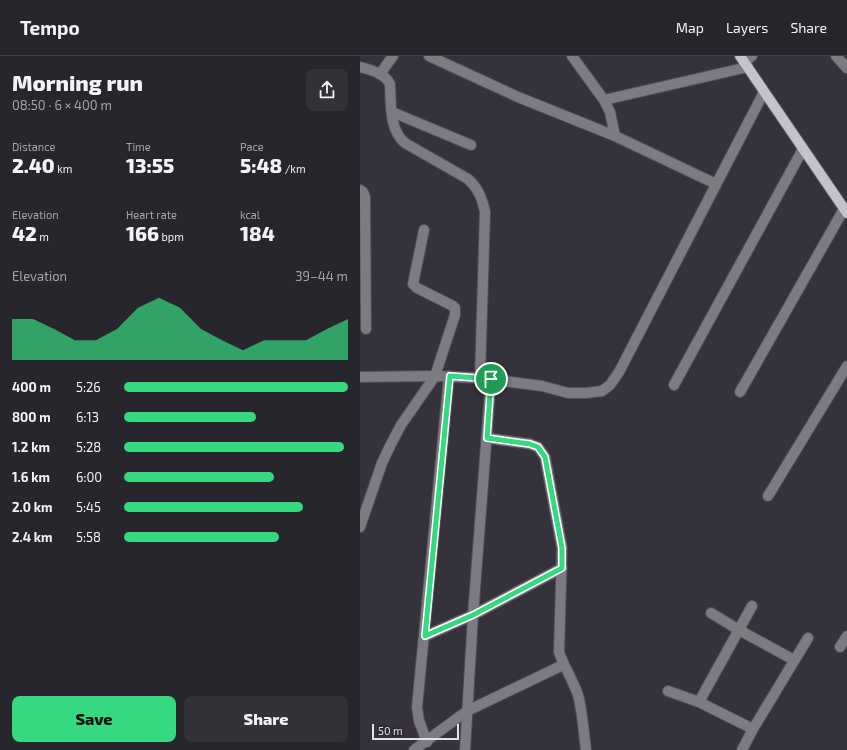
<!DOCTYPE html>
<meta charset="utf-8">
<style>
:root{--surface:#28262d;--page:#343239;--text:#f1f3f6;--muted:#a5a5aa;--line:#444349;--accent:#36d880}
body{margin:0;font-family:"Exo 2",sans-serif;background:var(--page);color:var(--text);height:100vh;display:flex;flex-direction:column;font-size:15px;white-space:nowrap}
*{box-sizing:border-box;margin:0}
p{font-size:13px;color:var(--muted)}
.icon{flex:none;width:22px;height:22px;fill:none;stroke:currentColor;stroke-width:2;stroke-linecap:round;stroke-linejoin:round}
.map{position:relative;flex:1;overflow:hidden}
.side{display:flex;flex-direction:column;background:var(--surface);width:360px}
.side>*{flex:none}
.scale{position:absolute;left:12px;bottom:10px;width:87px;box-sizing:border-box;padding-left:4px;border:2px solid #e4e1e8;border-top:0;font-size:11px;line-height:14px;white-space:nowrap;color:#e4e1e8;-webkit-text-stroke:3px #2c2832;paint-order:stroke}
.pin{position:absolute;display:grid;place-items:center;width:34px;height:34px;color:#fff;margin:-17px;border:2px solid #fff;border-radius:50%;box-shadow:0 1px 4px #0007}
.round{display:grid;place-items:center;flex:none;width:42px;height:42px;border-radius:8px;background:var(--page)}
.head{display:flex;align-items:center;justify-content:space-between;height:68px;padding:0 12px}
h1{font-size:22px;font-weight:800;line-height:30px}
.figures{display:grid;grid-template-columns:repeat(3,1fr);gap:6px;height:68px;padding:4px 12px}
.figures div{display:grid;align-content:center}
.figures b{font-size:20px;font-weight:800}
.figures small{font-size:11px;font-weight:400}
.figures p{font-size:11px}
.chart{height:112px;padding:8px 12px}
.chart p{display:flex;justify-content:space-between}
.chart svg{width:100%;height:72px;margin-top:4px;fill:var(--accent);opacity:.7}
.button{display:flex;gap:8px;margin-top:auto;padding:8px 12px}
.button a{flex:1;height:46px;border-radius:8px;background:var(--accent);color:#111;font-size:16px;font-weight:800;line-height:46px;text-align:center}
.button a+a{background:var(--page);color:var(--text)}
ul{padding:0 12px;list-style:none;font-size:13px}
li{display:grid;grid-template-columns:64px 48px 1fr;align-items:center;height:30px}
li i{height:10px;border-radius:5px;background:var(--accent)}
header{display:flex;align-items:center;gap:24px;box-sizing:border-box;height:56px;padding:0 20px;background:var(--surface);border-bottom:1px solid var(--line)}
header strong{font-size:19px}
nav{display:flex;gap:22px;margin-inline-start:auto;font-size:14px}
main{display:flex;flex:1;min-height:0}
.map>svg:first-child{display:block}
</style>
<header>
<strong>Tempo</strong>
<nav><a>Map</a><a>Layers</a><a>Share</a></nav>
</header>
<main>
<section class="side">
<div class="head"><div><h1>Morning run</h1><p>08:50 · 6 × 400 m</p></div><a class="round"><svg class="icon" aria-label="share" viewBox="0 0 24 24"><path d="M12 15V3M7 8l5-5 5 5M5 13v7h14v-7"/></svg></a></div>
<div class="figures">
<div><p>Distance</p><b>2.40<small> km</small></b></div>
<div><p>Time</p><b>13:55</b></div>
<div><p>Pace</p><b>5:48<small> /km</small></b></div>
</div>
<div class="figures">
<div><p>Elevation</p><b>42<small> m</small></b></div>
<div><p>Heart rate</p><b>166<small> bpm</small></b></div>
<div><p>kcal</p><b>184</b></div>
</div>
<div class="chart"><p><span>Elevation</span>39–44 m</p>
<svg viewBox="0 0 160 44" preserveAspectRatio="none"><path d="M0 44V19L10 19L20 25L30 32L40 32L50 25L60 12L70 6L80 12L90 25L100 32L110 38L120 32L130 32L140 32L150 25L160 19V44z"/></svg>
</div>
<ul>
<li><b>400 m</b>5:26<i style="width:100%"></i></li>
<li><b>800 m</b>6:13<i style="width:59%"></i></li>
<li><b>1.2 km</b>5:28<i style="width:98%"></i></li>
<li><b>1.6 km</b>6:00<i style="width:67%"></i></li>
<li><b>2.0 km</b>5:45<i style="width:80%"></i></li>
<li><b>2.4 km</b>5:58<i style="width:69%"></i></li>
</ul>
<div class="button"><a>Save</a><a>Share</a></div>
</section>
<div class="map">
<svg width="487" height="694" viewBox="0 0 487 694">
<rect width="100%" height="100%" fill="#36323c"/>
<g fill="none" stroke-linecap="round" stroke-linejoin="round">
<defs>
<g id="minor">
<path d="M 69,0 L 158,41 L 255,80 L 356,128"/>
<path d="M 212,0 L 244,44 L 250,56 L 255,80"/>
<path d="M 476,0 L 487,12"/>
<path d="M 384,6 L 392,0"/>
<path d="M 0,11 C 10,14 25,17 30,28 C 31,47 29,74 45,87 L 108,123 C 118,132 122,142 125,156 L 120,322"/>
<path d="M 20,18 L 33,0"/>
<path d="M 244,44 L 388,11"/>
<path d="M 32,56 L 111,89"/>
<path d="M 0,134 L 3,136 L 5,141 L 6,273"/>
<path d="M 0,321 L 75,320 L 120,322 L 182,330 L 208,337 L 226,337 L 242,335 L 250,329 L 259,316 L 404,36"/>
<path d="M 314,329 L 443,93"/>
<path d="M 380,336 L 484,153"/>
<path d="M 127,382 L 170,388 L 178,391 L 185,401 L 202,492 L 199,596 C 204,611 213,624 218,639 C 222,653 224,678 226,694"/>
<path d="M 408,440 L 487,310"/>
<path d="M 0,471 L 22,407 L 30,390 L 41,369 L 75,320 L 95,259 L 95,252 L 93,250 L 57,232 L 53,228 L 64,174"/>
<path d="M 351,557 L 379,574 L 434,604"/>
<path d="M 65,580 L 113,559 L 202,512"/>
<path d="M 480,591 L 487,580"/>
<path d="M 308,635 L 339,646 L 393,673"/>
<path d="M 339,646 L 392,550"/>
<path d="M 67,686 L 59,665 L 57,651 L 89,320"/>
<path d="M 54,694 L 107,655 L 203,609"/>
<path d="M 105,694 L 113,559 L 131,323"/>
<path d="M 382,694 L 393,673 L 448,582"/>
</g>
<path id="major" d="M 380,0 L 487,157"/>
</defs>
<use href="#minor" stroke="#524e58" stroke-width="12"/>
<use href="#major" stroke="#524e58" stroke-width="12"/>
<use href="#minor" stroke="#7d7b81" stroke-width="10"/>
<use href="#major" stroke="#c6c2cd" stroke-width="10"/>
</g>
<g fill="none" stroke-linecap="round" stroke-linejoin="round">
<defs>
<path id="route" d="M 90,320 L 131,323 L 127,382 L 170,388 L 178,391 L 185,401 L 202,492 L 202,512 L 113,559 L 65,580 Z"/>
</defs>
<use href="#route" stroke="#fff" stroke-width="8"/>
<use href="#route" stroke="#36d880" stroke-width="5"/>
</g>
</svg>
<div class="scale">50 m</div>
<div class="pin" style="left:131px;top:323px;background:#1e9e55"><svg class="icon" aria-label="arrive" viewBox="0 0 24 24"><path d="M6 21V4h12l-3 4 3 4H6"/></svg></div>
</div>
</main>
